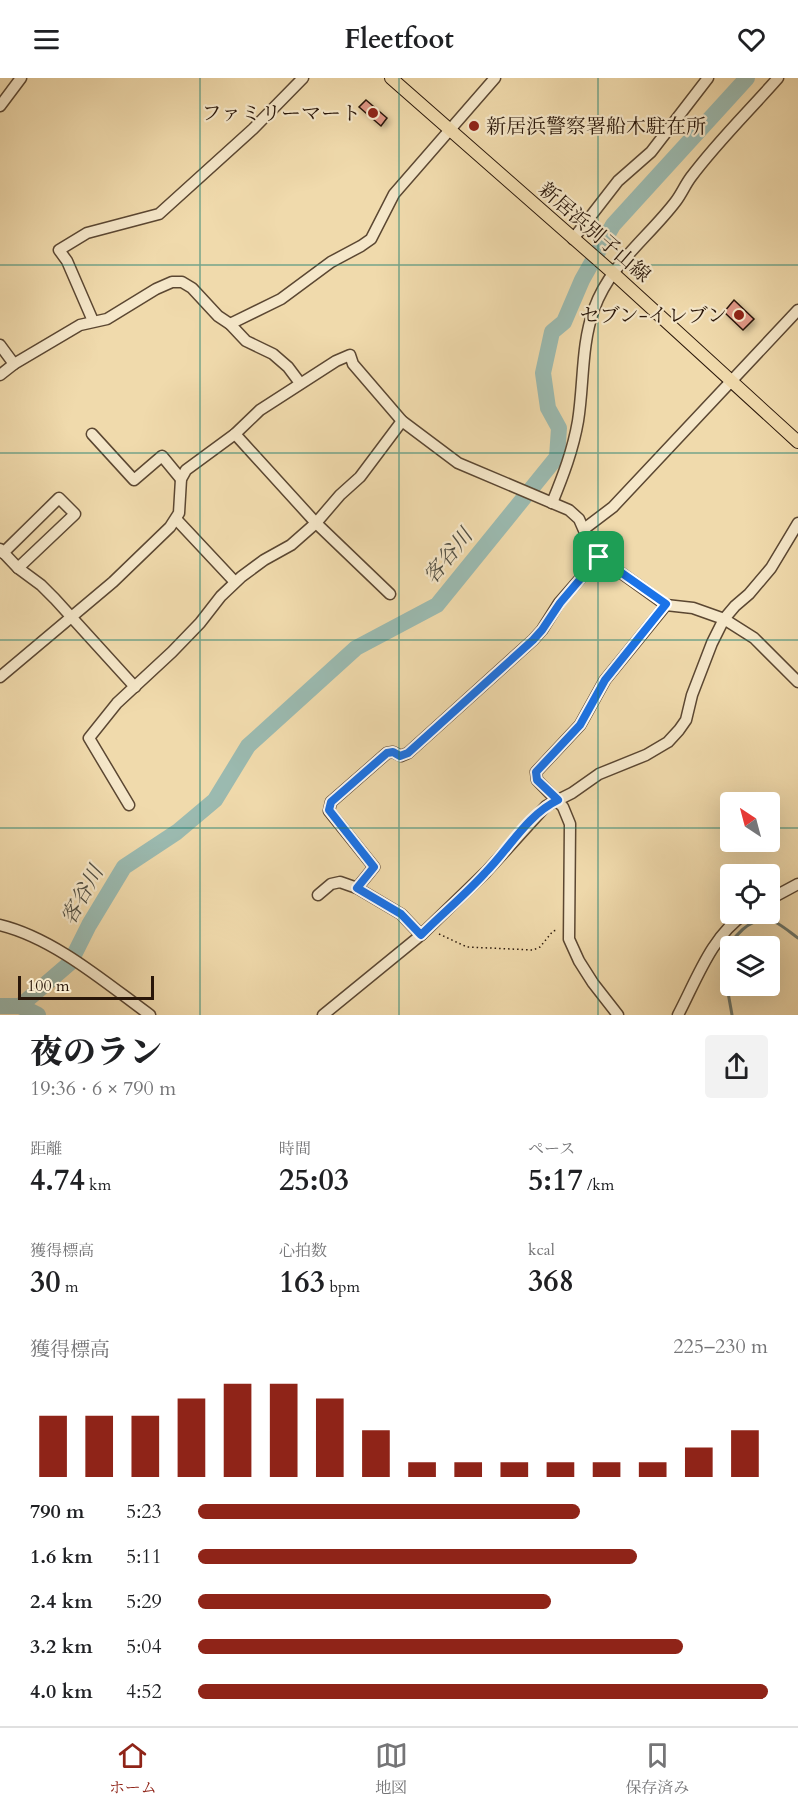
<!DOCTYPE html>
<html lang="ja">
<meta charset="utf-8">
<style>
:root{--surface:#fff;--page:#f2f2f2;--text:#202124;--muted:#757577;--line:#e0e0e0;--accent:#8f2418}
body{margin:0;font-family:Cardo,"Noto Serif JP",serif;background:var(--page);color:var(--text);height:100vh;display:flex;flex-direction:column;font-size:22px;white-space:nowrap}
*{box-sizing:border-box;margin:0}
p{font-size:20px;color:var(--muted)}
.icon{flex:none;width:33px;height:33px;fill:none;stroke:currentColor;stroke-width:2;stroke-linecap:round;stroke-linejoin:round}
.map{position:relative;height:937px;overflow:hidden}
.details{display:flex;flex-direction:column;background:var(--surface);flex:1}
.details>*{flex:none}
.needle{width:39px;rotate:324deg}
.buttons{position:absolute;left:720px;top:714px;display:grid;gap:12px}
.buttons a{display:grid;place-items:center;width:60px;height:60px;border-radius:6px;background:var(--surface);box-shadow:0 6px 24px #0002;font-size:30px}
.scale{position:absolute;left:18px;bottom:15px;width:136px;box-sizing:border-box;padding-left:6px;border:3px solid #291609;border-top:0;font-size:16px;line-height:21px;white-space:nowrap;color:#291609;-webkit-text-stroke:4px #f5e7c9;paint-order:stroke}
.pin{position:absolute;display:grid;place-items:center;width:51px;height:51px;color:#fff;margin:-26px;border-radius:12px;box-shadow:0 3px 9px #0006}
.round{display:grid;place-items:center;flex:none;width:63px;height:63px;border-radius:6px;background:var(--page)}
.head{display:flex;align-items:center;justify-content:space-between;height:102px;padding:0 30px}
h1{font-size:33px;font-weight:800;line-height:45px}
.metrics{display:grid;grid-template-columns:repeat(3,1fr);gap:9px;height:102px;padding:6px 30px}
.metrics div{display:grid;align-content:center}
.metrics b{font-size:30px;font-weight:800}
.metrics small{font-size:16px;font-weight:400}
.metrics p{font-size:16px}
.chart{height:168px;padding:12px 30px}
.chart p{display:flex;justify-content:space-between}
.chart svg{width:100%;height:108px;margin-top:6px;stroke:var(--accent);stroke-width:6}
ul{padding:0 30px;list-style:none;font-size:20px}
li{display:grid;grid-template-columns:96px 72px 1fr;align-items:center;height:45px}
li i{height:15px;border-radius:8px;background:var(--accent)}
header{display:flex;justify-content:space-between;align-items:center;height:78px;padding:0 30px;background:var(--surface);font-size:27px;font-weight:800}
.dock{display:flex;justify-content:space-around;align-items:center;height:84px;border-top:2px solid var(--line);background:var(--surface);font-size:16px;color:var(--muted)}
.dock a{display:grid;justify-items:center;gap:3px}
.dock .on{color:var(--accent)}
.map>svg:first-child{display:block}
</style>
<header><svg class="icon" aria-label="menu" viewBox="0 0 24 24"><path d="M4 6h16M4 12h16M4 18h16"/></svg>Fleetfoot<svg class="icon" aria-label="heart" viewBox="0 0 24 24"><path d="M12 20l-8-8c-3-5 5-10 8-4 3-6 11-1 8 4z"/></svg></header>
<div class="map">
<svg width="798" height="937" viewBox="0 0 798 937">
<defs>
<filter id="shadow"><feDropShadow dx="3" dy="3" stdDeviation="3" flood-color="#0004"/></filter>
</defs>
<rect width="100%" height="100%" fill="#f0daac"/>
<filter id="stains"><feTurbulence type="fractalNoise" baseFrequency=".00333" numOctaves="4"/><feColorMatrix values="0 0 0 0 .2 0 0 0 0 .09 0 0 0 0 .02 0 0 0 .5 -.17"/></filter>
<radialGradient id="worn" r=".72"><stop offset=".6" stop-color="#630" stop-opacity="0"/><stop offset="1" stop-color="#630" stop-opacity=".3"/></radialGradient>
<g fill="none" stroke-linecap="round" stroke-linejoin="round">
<path stroke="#6d786d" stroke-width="3" d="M 732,937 C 730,924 723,893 725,881 C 728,861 753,834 775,844 C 783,848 791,855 798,860"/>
<g stroke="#9bbab0" stroke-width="16">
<path d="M 0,928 L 20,928 L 38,937"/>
<path d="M 20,928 L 70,885 L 89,847 L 124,789 L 177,754 L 215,722 L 248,668 L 356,570 L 437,527 L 557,379 L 559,350 L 548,330 L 543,295 L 552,254 L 564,244 L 582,202 L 613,147 L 747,0"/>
</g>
</g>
<g fill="#de9684" stroke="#291609" stroke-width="1.5" filter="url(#shadow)">
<path d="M 366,22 L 387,40 L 381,48 L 359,29 Z"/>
<path d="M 734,222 L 754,241 L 743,252 L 724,234 Z"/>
</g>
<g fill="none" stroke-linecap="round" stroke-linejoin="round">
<defs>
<g id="minor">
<path d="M 0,28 L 21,0"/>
<path d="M 573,161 L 618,103 L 651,74 L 708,0"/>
<path d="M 93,243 L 67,183 L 59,172 L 87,155 L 159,136 L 253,51 L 303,0"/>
<path d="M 230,246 L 281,221 L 331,184 L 361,168 L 371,161 L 394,116 L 495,0"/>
<path d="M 0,267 L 14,286"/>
<path d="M 0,297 L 14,286 L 80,247 L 107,241 L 156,211 L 172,204 L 182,204 L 192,210 L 218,238 L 230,246 L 246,263 L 273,276 L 288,289 L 300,305"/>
<path d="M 92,356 L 134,402 L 162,378 L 181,401"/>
<path d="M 235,356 L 316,445 L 390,516"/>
<path d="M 552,425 C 563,398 573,372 578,343 C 584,305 581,267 594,231 C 610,186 649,159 676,123 C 682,115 685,107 691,99 C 717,64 749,33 778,0"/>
<path d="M 176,441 L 235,504"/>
<path d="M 584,451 L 613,429 L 798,232"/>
<path d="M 0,471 L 18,490 L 41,507 L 55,521 L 135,609"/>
<path d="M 3,475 L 59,420 L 75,436 L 18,490"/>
<path d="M 0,599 L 113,504 L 170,449 L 179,435 L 181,401 L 186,392 L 235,356 L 260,332 L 336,283 L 350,277 L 353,286 L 402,343 L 458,385 L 569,432 L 579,441 L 590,466 L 599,479 L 666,527 L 693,530 L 724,541 L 754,560 L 798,604"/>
<path d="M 129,727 L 89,660 L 117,625 L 172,574 L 200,545 L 221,518 L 241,499 L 264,482 L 291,467 L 316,445 L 340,417 L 360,399 L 402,343"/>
<path d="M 357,810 L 374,789 L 329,733 L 331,724 L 387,675 L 393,674 L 401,678 L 408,675 L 533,562 L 542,552 L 559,525 L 599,479"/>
<path d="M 318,817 L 331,806 L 340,804 L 357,810 L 401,836 L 421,857"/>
<path d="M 770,821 L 798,806"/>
<path d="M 0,847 C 54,860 106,905 150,937"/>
<path d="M 323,937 L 421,857 L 486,794 L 546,728 L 572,715 L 599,696 L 646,677 L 668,664 L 679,652 L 686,642 L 692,617 L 712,565 L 724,541 L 735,528 L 749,516 L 771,490 L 798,445"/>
<path d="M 618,937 L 593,905 L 579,883 L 569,861 L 570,746 L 563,729 L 537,702 L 536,694 L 580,647 L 605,602 L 666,527"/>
<path d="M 678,937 C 696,903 712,857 745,836"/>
</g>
<path id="major" d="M 391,0 L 613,195 L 798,364"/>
</defs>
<use href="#minor" stroke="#5b4732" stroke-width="13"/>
<use href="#major" stroke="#291609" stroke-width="14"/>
<path stroke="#291609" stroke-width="1.5" stroke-dasharray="1.5 3" stroke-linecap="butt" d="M 439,856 L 467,869 L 533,872 L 540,869 L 553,853 L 558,852"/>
<use href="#minor" stroke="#f5e7c9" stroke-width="10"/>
<use href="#major" stroke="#f0daac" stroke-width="12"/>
</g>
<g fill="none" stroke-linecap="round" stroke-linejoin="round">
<defs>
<path id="route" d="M 599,479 L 666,526 L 605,602 L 580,647 L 536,694 L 537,702 L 558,722 C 527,737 509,771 485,795 C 465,817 442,836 421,857 L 401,836 L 357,810 L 374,789 L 329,732 L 331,724 L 387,675 L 393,674 L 400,678 L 408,675 L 533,562 L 542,552 L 560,525 Z"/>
</defs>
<use href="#route" stroke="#fff" stroke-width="12"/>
<use href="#route" stroke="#1a73e8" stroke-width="8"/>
</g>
<path fill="none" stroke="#0f766e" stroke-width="1.5" stroke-opacity="0.55" d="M 200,0 L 200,937M 399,0 L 399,937M 598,0 L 598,937M 0,187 L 798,187M 0,375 L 798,375M 0,562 L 798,562M 0,750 L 730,750M 770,750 L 798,750"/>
<g fill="#8f2418" stroke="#f5e7c9" stroke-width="2">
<circle cx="373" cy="35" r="6"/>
<circle cx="474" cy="48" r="6"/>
<circle cx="739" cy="237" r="6"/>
</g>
<g text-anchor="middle" stroke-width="4.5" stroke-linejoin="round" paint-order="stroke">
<g font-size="20" fill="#291609" stroke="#f5e7c9" text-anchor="end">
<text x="361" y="42">ファミリーマート</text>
<text x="486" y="55" text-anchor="start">新居浜警察署船木駐在所</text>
<text x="727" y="244">セブン-イレブン</text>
</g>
<g font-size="20" fill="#291609" stroke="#f5e7c9">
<text transform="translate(595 154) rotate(41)" y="7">新居浜別子山線</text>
</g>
<g font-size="21" font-style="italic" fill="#514f43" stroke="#f5e7c9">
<text transform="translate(448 478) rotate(-51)" y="7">客谷川</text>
<text transform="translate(82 817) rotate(-61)" y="7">客谷川</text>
</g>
</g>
<rect width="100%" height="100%" filter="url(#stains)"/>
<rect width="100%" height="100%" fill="url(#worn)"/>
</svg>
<div class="buttons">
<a><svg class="needle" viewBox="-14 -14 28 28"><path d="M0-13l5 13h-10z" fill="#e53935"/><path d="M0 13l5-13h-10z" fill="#757577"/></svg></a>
<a><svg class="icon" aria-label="locate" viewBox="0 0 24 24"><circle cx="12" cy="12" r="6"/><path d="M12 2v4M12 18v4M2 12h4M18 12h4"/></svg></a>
<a><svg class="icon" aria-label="layers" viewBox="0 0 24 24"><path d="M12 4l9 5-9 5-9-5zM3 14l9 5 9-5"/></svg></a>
</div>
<div class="scale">100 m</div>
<div class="pin" style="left:599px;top:479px;background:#1e9e55"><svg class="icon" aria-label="arrive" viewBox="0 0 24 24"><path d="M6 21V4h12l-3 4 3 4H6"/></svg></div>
</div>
<section class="details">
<div class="head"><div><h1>夜のラン</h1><p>19:36 · 6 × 790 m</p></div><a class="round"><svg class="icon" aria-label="share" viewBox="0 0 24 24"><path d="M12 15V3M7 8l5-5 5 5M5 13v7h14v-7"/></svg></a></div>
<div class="metrics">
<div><p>距離</p><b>4.74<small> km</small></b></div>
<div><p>時間</p><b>25:03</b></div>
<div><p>ペース</p><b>5:17<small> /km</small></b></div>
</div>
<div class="metrics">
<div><p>獲得標高</p><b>30<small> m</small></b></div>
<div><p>心拍数</p><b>163<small> bpm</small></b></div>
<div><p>kcal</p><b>368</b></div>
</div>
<div class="chart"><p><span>獲得標高</span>225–230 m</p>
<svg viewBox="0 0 160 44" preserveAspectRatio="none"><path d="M5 44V19M15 44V19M25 44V19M35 44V12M45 44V6M55 44V6M65 44V12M75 44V25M85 44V38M95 44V38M105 44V38M115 44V38M125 44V38M135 44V38M145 44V32M155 44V25"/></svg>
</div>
<ul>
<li><b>790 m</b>5:23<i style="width:67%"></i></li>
<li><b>1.6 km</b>5:11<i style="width:77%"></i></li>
<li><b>2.4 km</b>5:29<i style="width:62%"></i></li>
<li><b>3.2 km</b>5:04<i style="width:85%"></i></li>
<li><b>4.0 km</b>4:52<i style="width:100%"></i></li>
</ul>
</section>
<nav class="dock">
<a class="on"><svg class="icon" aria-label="home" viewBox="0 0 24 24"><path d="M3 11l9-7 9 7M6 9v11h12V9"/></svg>ホーム</a>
<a><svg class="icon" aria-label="map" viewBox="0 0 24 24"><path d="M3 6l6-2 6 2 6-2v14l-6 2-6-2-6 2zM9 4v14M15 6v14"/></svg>地図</a>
<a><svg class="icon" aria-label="saved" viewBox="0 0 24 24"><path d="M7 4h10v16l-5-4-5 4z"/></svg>保存済み</a>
</nav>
